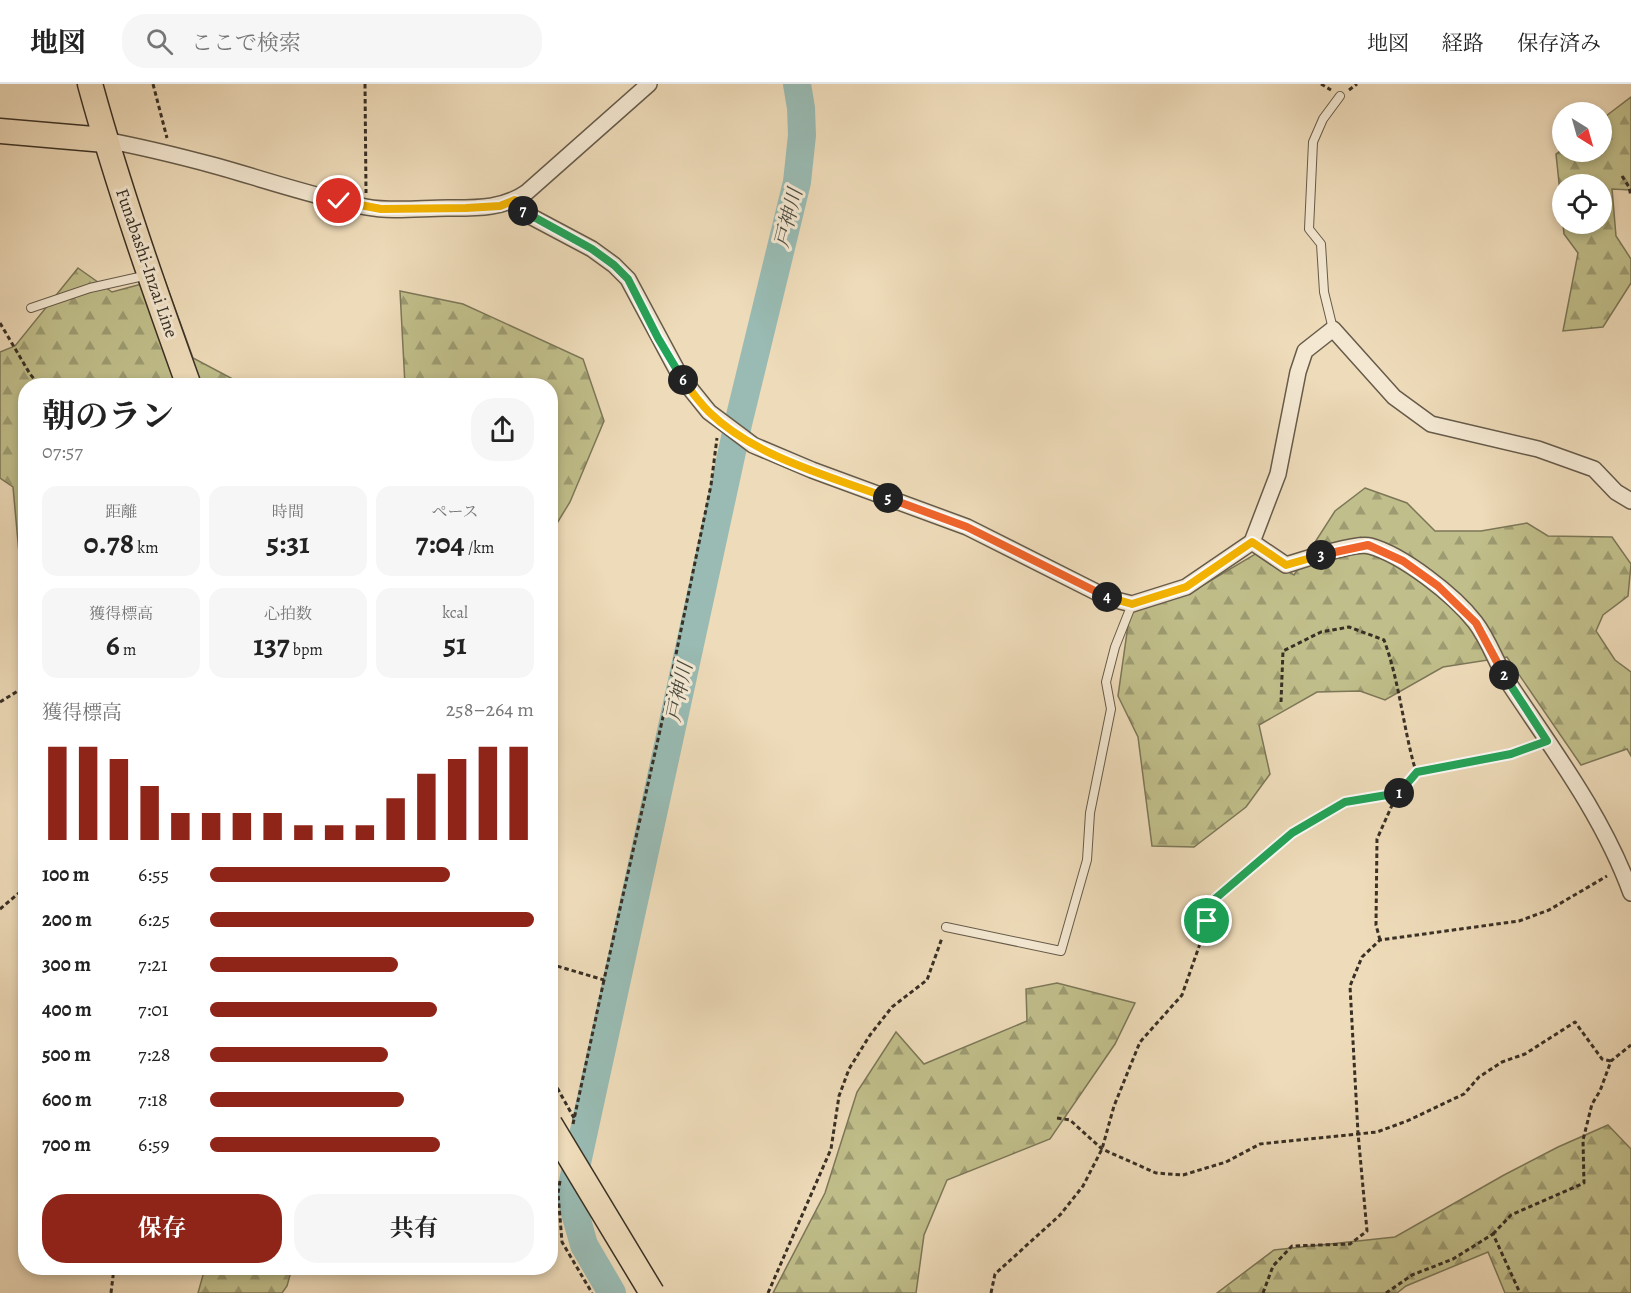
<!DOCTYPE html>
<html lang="ja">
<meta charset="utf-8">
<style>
:root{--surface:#fff;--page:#f6f6f6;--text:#222;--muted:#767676;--line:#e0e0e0;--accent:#8f2418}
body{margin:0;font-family:Alegreya,"Noto Serif JP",serif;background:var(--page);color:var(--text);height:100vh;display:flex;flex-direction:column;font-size:22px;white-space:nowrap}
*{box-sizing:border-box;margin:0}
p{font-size:20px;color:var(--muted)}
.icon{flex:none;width:33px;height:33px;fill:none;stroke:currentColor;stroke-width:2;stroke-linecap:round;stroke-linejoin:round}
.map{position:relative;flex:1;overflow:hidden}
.side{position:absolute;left:18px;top:294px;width:540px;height:897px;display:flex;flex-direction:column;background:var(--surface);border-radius:24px;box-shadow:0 3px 9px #0003}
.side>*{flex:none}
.needle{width:39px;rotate:143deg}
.controls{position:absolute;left:1552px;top:18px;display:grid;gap:12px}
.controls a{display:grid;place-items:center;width:60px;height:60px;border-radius:50%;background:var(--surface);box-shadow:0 3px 9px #0003;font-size:30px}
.pin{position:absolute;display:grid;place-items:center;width:51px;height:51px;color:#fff;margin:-26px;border:3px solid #fff;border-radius:50%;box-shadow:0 2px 6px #0007}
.km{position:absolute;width:30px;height:30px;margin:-15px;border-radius:50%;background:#222;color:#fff;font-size:16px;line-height:30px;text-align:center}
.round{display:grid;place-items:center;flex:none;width:63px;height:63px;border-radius:24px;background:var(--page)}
.overview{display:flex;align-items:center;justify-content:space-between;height:102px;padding:0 24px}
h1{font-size:33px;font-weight:700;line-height:45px}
.stats{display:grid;grid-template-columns:repeat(3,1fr);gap:9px;height:102px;padding:6px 24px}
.stats div{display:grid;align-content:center;border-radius:15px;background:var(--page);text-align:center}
.stats b{font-size:30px;font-weight:700}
.stats small{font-size:16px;font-weight:400}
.stats p{font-size:16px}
.chart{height:168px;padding:12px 24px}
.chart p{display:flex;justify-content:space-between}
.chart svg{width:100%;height:108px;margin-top:6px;stroke:var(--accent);stroke-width:6}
.action{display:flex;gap:12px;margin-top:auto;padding:12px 24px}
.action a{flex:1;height:69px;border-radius:24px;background:var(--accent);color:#fff;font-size:24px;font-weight:700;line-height:69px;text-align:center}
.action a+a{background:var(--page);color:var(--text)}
ul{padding:0 24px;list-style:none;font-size:20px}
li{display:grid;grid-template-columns:96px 72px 1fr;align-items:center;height:45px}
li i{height:15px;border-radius:8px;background:var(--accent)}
header{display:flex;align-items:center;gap:36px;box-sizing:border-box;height:84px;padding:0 30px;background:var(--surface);border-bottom:2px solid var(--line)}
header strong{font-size:28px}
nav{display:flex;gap:33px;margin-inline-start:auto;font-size:21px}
.search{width:420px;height:54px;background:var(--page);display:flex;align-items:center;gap:15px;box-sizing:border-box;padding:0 21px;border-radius:24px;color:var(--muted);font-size:22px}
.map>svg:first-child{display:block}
</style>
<header>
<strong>地図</strong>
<div class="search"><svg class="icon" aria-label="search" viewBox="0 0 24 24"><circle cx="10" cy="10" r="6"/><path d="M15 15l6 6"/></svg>ここで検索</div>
<nav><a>地図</a><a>経路</a><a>保存済み</a></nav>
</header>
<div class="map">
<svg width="1631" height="1209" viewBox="0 0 1631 1209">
<defs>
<pattern id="forest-firs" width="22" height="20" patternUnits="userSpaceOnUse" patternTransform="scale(1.5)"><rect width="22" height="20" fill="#c0be8a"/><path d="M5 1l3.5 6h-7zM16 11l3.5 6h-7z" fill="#9d9b71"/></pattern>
</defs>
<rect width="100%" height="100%" fill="#eedbb9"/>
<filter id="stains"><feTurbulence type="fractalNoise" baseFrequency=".00333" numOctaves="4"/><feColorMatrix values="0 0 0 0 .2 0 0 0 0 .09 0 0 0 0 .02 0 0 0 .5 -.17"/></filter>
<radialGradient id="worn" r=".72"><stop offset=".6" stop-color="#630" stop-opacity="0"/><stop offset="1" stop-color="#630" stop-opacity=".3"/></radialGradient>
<g fill="url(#forest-firs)" stroke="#7c7758" stroke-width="1.5">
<path d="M 1631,13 L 1631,106 L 1612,105 L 1616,152 L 1631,175 L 1631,199 L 1603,243 L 1563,247 L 1578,169 L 1564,150 L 1563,140 L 1602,140 L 1602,100 L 1563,100 L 1563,137 L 1556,70 L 1563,65 L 1563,68 L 1602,68 L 1602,35 Z"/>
<path d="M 78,184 L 112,208 L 164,194 L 193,274 L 244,301 L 26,302 L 24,524 L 13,403 L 0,394 L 0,268 L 15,262 Z"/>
<path d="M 400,207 L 463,220 L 583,275 L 604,337 L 570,418 L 551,449 L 550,302 L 405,301 Z"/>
<path d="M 1365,404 L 1407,419 L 1435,447 L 1481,447 L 1527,439 L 1548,452 L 1612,453 L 1631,480 L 1628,512 L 1603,531 L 1596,547 L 1615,576 L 1631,588 L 1631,672 L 1627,665 L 1581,681 L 1507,573 L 1443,583 L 1385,616 L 1360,607 L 1317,608 L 1259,641 L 1270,690 L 1246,723 L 1194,763 L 1152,762 L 1138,653 L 1118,612 L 1130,527 L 1198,504 L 1257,469 L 1294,491 L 1335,427 Z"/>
<path d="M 1057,899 L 1135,919 L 1115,960 L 1050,1055 L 947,1096 L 924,1151 L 916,1209 L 773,1209 L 825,1109 L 857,1008 L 896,948 L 924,980 L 1027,937 L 1026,905 Z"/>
<path d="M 1608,1041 L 1631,1065 L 1631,1209 L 1505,1209 L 1488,1168 L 1406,1202 L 1397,1209 L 1217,1209 L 1274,1166 L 1395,1153 L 1504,1091 L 1558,1063 Z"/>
<path d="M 205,1184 L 292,1184 L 287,1202 L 282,1209 L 198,1209 Z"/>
</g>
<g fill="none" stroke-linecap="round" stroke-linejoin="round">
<path stroke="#99bbb3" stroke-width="28" d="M 612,1209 L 584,1161 L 570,1111 L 738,340 L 797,98 L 802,51 L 801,24 L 797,0"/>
<defs>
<g id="service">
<path d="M 31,224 L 90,204 L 148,191"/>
<path d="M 1333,245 L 1324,208 L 1321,160 L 1309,145 L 1313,58 L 1323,35 L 1340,12"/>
<path d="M 946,843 L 1061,867 L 1087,776 L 1090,729 L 1111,625 L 1106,598 L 1115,563 L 1132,520"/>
</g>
<g id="minor">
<path d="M 105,56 C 142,63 179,72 216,82 C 266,96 315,113 366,123 C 392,128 421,124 448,124 C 476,124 503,125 527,108 L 649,0"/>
<path d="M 515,116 L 520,124 L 530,132 L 592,165 L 614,181 L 628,195 L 680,292 L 709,328 L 753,361 L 812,386 L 967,443 L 1108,514 L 1132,520 L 1186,503 L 1252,458 L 1278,390 L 1298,288 L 1305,267 L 1333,245 L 1394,313 L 1431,340 L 1538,365 L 1594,385 L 1616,408 L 1631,417"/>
<path d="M 1252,458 L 1286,481 C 1302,476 1356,458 1370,462 C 1403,471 1454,511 1475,538 C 1489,556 1496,579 1508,598 C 1553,666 1603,732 1631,809"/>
</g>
<g id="primary">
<path d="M 90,0 C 118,102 153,202 189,302"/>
<path d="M 0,47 L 105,56"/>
</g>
</defs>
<use href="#service" stroke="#665b4a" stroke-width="10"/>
<use href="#minor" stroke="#665b4a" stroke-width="18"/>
<use href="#primary" stroke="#393025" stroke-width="27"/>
<g stroke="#393025" stroke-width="3" stroke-dasharray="4.5 3" stroke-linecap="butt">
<path d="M 153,0 L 167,54"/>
<path d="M 365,0 L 366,109"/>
<path d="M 1321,0 L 1331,6"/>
<path d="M 1349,6 L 1357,0"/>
<path d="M 1622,92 L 1629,103 L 1631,112"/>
<path d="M 0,239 L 30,290 L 40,302"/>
<path d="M 0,618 L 26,602"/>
<path d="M 1281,618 L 1283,567 L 1321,548 L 1349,543 L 1384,556 C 1400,599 1403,644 1416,688"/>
<path d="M 0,825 L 26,803"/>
<path d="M 1380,856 L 1376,841 L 1377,755 L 1397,710 L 1417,688 L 1511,670 L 1534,662"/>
<path d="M 550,880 L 604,896 L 663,633 L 711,401 L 717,354"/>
<path d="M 550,991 L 574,1034"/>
<path d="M 1057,1034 L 1070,1036 L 1102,1065 L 1156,1089 L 1183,1091 L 1226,1078 L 1260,1060 L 1377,1048 L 1407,1037 L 1464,1010 L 1479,993 L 1502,978 L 1525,970 L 1575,938 L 1602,975 L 1611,977"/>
<path d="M 573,1040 L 604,896"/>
<path d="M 560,1097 L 558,1109 L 562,1158 L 592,1209"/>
<path d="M 1493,1150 L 1511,1131 L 1584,1099 L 1583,1056 L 1592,1020 L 1600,1007 L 1611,977 L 1631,961"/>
<path d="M 111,1209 L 114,1184"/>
<path d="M 768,1209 L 831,1065 L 839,1012 L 849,985 L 870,951 L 892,923 L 927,896 L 942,854"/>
<path d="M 991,1209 L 995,1190 L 1060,1131 L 1083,1102 L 1102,1065 L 1114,1022 L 1140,958 L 1182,911 L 1216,814 L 1292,749 L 1345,718 L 1397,710"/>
<path d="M 1263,1209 L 1273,1182 L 1292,1162 L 1350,1160 L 1367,1147 L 1358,1049 L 1350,902 L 1362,873 L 1380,856 L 1519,837 L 1549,826 L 1607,792"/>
<path d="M 1386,1209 L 1412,1191 L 1453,1175 L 1493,1150 L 1520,1209"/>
</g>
<use href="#service" stroke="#f4e8d2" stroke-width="8"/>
<use href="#minor" stroke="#f4e8d2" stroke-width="15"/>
<use href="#primary" stroke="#eedbb9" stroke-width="24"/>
<defs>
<path id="primary-bridge" d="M 550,1040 L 652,1209"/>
</defs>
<use href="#primary-bridge" stroke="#393025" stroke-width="27" stroke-linecap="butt"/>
<use href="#primary-bridge" stroke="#eedbb9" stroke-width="24"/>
</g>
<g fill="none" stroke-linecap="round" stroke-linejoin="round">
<defs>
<path id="split-1" d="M 1207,837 L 1216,814 L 1292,749 L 1345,718 L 1399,709"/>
<path id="split-2" d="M 1399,709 L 1417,688 L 1511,670 L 1547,657 L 1504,591"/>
<path id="split-3" d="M 1321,471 L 1368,461 L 1403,477 L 1438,502 L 1476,539 L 1504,591"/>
<path id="split-4" d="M 1107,513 L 1132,520 L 1186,503 L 1252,458 L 1286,481 L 1321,471"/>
<path id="split-5" d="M 888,414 L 967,443 L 1107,513"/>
<path id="split-6" d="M 683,296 C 691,307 700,319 709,328 C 755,373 829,392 888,414"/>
<path id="split-7" d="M 523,127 L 592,165 L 614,181 L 628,195 L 658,254 L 683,296"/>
<path id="split-8" d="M 339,117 L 381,125 L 466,124 L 500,122 L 515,116 L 523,127"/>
</defs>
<use href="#split-1" stroke="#fff" stroke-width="12"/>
<use href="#split-2" stroke="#fff" stroke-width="12"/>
<use href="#split-3" stroke="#fff" stroke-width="12"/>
<use href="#split-4" stroke="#fff" stroke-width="12"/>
<use href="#split-5" stroke="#fff" stroke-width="12"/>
<use href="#split-6" stroke="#fff" stroke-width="12"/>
<use href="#split-7" stroke="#fff" stroke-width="12"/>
<use href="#split-8" stroke="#fff" stroke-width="12"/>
<use href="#split-1" stroke="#22a559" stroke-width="8"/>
<use href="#split-2" stroke="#22a559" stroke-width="8"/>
<use href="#split-3" stroke="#f0652b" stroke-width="8"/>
<use href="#split-4" stroke="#f5b400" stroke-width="8"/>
<use href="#split-5" stroke="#f0652b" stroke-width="8"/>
<use href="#split-6" stroke="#f5b400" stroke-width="8"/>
<use href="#split-7" stroke="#22a559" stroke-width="8"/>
<use href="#split-8" stroke="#f5b400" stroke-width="8"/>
</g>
<g text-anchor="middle" stroke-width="6" stroke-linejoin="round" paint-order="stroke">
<g font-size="18" fill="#393025" stroke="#f4e8d2">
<text transform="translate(147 179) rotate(71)" y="6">Funabashi-Inzai Line</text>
</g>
<g font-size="20" font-style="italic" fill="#4c4c41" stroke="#f4e8d2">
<text transform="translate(788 134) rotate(-76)" y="7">戸神川</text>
<text transform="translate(679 608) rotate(-78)" y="7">戸神川</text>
</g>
</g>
<rect width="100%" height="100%" filter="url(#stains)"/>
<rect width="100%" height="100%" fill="url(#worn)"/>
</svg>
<div class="controls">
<a><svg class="needle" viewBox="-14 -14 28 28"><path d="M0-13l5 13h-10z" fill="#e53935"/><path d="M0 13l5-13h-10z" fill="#767676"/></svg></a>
<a><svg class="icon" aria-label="locate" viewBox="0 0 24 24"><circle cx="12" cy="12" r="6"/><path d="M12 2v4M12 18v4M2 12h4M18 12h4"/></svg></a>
</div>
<div class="pin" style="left:1207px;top:837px;background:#1e9e55"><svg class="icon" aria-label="arrive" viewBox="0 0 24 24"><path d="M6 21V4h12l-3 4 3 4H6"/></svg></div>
<div class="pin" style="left:339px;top:117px;background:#d93025"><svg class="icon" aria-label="check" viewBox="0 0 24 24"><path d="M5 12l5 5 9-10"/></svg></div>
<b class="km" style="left:1399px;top:709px">1</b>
<b class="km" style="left:1504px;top:591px">2</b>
<b class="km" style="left:1321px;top:471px">3</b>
<b class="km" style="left:1107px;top:513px">4</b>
<b class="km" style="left:888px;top:414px">5</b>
<b class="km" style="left:683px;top:296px">6</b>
<b class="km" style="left:523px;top:127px">7</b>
<section class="side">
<div class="overview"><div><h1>朝のラン</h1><p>07:57</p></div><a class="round"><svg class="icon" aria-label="share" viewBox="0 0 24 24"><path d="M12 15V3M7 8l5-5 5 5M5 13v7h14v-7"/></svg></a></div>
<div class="stats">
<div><p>距離</p><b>0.78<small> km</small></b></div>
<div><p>時間</p><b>5:31</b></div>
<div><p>ペース</p><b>7:04<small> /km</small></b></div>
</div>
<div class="stats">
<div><p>獲得標高</p><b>6<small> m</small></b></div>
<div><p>心拍数</p><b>137<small> bpm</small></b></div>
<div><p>kcal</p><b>51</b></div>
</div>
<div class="chart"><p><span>獲得標高</span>258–264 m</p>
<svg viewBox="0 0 160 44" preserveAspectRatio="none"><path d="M5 44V6M15 44V6M25 44V11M35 44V22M45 44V33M55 44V33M65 44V33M75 44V33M85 44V38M95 44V38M105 44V38M115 44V27M125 44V17M135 44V11M145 44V6M155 44V6"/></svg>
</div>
<ul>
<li><b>100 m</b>6:55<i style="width:74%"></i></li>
<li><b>200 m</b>6:25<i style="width:100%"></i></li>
<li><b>300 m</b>7:21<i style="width:58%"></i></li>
<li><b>400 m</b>7:01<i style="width:70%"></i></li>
<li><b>500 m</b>7:28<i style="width:55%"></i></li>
<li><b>600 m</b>7:18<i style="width:60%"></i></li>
<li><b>700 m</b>6:59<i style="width:71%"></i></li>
</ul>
<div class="action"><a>保存</a><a>共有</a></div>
</section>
</div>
